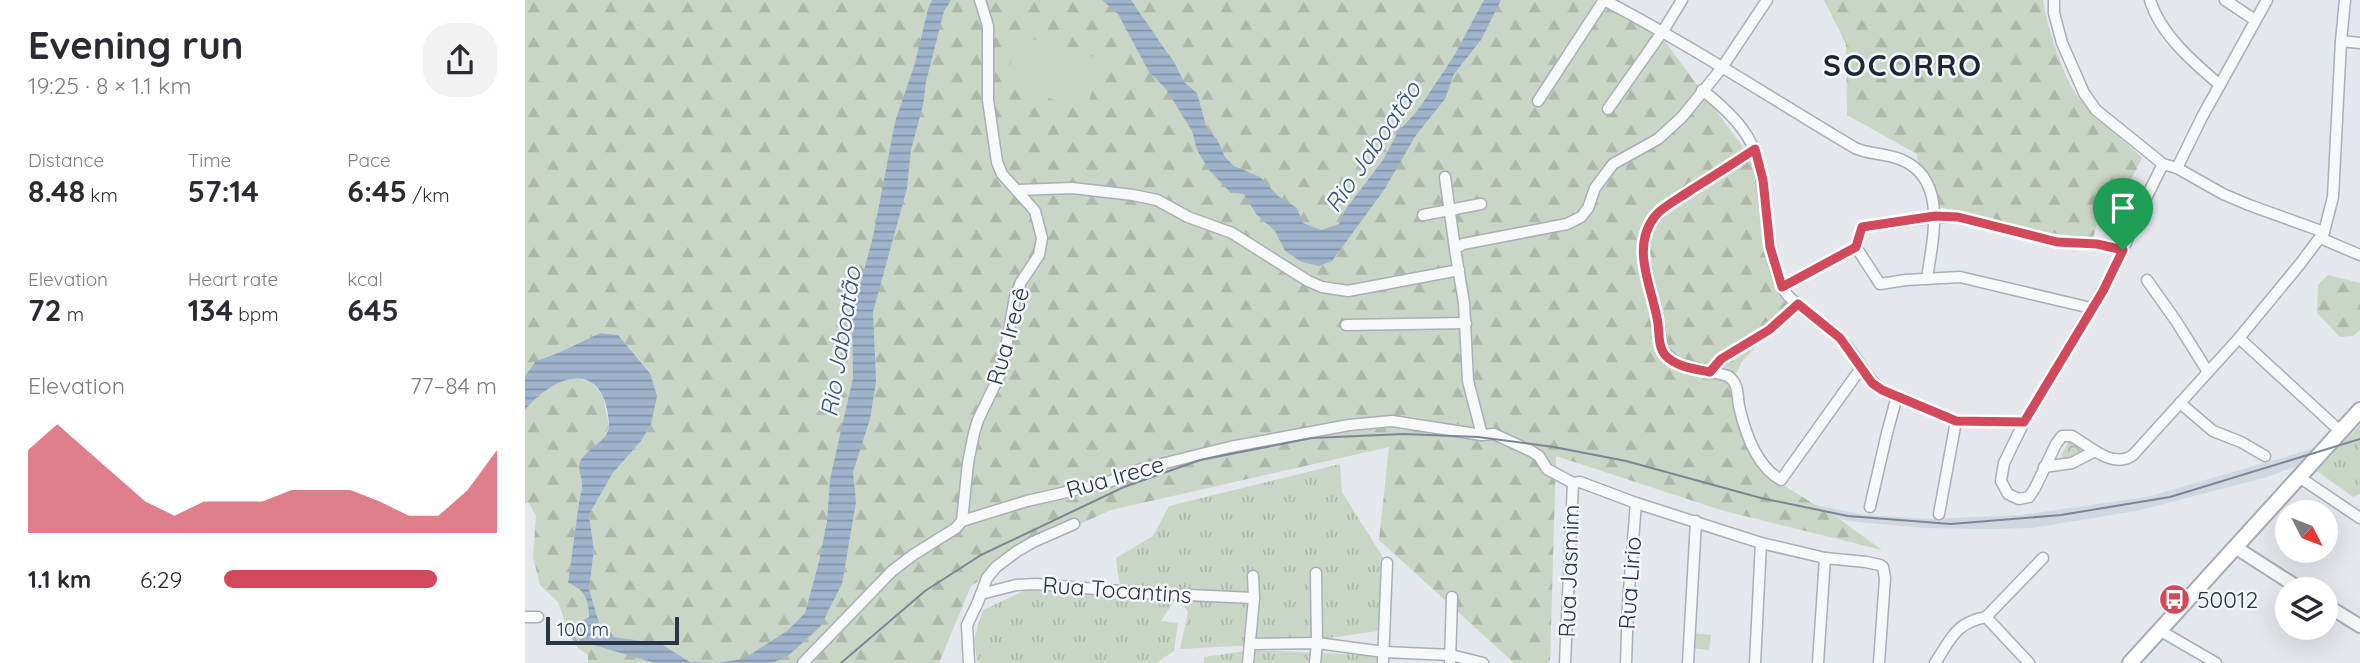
<!DOCTYPE html>
<meta charset="utf-8">
<style>
:root{--surface:#fff;--page:#f2f2f3;--text:#2b2b33;--muted:#7c7c81;--accent:#d1495b}
body{margin:0;font-family:Quicksand,sans-serif;background:var(--page);color:var(--text);height:100vh;display:flex;flex-direction:column;font-size:26px;white-space:nowrap}
*{box-sizing:border-box;margin:0}
p{font-size:23px;color:var(--muted)}
.icon{flex:none;width:38px;height:38px;fill:none;stroke:currentColor;stroke-width:2;stroke-linecap:round;stroke-linejoin:round}
.map{position:relative;flex:1;overflow:hidden}
.sheet{display:flex;flex-direction:column;background:var(--surface);width:525px}
.sheet>*{flex:none}
.needle{width:46px;rotate:132deg}
.fabs{position:absolute;left:1750px;top:500px;display:grid;gap:14px}
.fabs a{display:grid;place-items:center;width:63px;height:63px;border-radius:50%;background:var(--surface);box-shadow:0 7px 28px #0002;font-size:35px}
.scale{position:absolute;left:21px;bottom:18px;width:133px;box-sizing:border-box;padding-left:7px;border:4px solid #2b3445;border-top:0;font-size:19px;line-height:24px;white-space:nowrap;color:#2b3445;-webkit-text-stroke:5px #f4f6f9;paint-order:stroke}
.pin{position:absolute;display:grid;place-items:center;width:60px;height:60px;color:#fff;margin:-72px -30px;border-radius:50% 50% 50% 0;rotate:-45deg;box-shadow:0 0 7px #0007}
.pin .icon{rotate:45deg}
.round{display:grid;place-items:center;flex:none;width:74px;height:74px;border-radius:28px;background:var(--page)}
.head{display:flex;align-items:center;justify-content:space-between;height:119px;padding:0 28px}
h1{font-size:38px;font-weight:700;line-height:52px}
.stats{display:grid;grid-template-columns:repeat(3,1fr);gap:10px;height:119px;padding:7px 28px}
.stats div{display:grid;align-content:center}
.stats b{font-size:30px;font-weight:700}
.stats small{font-size:19px;font-weight:400}
.stats p{font-size:19px}
.chart{height:196px;padding:14px 28px}
.chart p{display:flex;justify-content:space-between}
.chart svg{width:100%;height:126px;margin-top:7px;fill:var(--accent);opacity:.7}
ul{padding:0 28px;list-style:none;font-size:23px}
li{display:grid;grid-template-columns:112px 84px 1fr;align-items:center;height:52px}
li i{height:18px;border-radius:9px;background:var(--accent)}
main{display:flex;flex:1;min-height:0}
.map>svg:first-child{display:block}
</style>
<main>
<section class="sheet">
<div class="head"><div><h1>Evening run</h1><p>19:25 · 8 × 1.1 km</p></div><a class="round"><svg class="icon" aria-label="share" viewBox="0 0 24 24"><path d="M12 15V3M7 8l5-5 5 5M5 13v7h14v-7"/></svg></a></div>
<div class="stats">
<div><p>Distance</p><b>8.48<small> km</small></b></div>
<div><p>Time</p><b>57:14</b></div>
<div><p>Pace</p><b>6:45<small> /km</small></b></div>
</div>
<div class="stats">
<div><p>Elevation</p><b>72<small> m</small></b></div>
<div><p>Heart rate</p><b>134<small> bpm</small></b></div>
<div><p>kcal</p><b>645</b></div>
</div>
<div class="chart"><p><span>Elevation</span>77–84 m</p>
<svg viewBox="0 0 160 44" preserveAspectRatio="none"><path d="M0 44V15L10 6L20 15L30 24L40 33L50 38L60 33L70 33L80 33L90 29L100 29L110 29L120 33L130 38L140 38L150 29L160 15V44z"/></svg>
</div>
<ul>
<li><b>1.1 km</b>6:29<i style="width:78%"></i></li>
</ul>
</section>
<div class="map">
<svg width="1835" height="663" viewBox="0 0 1835 663">
<defs>
<pattern id="grass-tufts" width="24" height="20" patternUnits="userSpaceOnUse" patternTransform="scale(1.75)"><rect width="24" height="20" fill="#c9d6c5"/><path d="M3 7l-1-3M5 7V3M7 7l1-3M15 17l-1-3M17 17v-4M19 17l1-3" fill="none" stroke="#adb8ab"/></pattern>
<pattern id="forest-firs" width="22" height="20" patternUnits="userSpaceOnUse" patternTransform="scale(1.75)"><rect width="22" height="20" fill="#c9d6c5"/><path d="M5 1l3.5 6h-7zM16 11l3.5 6h-7z" fill="#adb8ab"/></pattern>
<pattern id="park-crowns" width="20" height="18" patternUnits="userSpaceOnUse" patternTransform="scale(1.75)"><rect width="20" height="18" fill="#c9d6c5"/><path d="M2 6a3 3 0 1 1 6 0M12 15a3 3 0 1 1 6 0" fill="none" stroke="#adb8ab"/></pattern>
<pattern id="water-rules" width="6" height="5" patternUnits="userSpaceOnUse" patternTransform="scale(1.75)"><rect width="6" height="5" fill="#9fb4cc"/><path d="M0 2.5h6" fill="none" stroke="#8293a7"/></pattern>
</defs>
<rect width="100%" height="100%" fill="#e4e7ec"/>
<path fill="#d2d6de" d="M 893,430 L 1018,439 L 1091,453 L 1277,502 L 1340,515 L 1406,519 L 1496,515 L 1622,497 L 1835,435 L 1835,443 L 1742,477 L 1616,510 L 1507,528 L 1460,529 L 1399,528 L 1333,522 L 1285,514 L 1202,496 L 1091,467 L 997,449 L 919,441 L 854,438 L 801,444 L 715,460 L 606,492 L 519,531 L 469,557 L 396,609 L 330,663 L 296,663 L 381,590 L 466,535 L 506,516 L 626,471 L 686,455 L 790,436 L 827,432 Z"/>
<g fill="url(#grass-tufts)">
<path d="M 1835,425 L 1835,494 L 1828,497 L 1792,471 Z"/>
<path d="M 815,464 L 817,492 L 859,559 L 860,630 L 769,643 L 655,649 L 663,612 L 646,587 L 595,586 L 591,558 L 628,536 L 644,506 Z"/>
<path d="M 503,589 L 649,601 L 636,621 L 653,623 L 649,651 L 631,663 L 452,663 L 449,639 L 458,610 Z"/>
<path d="M 727,650 L 859,656 L 857,663 L 679,663 L 679,657 Z"/>
</g>
<g fill="url(#forest-firs)" fill-rule="evenodd">
<path d="M 0,0 L 1069,0 L 1139,40 L 1228,161 L 1265,308 L 1216,363 L 1207,385 L 1243,476 L 1317,521 L 1357,550 L 1199,511 L 1031,456 L 1025,663 L 989,663 L 854,540 L 864,447 L 586,510 L 509,545 L 446,586 L 414,663 L 63,663 L 63,655 L 53,648 L 44,634 L 33,602 L 15,585 L 8,557 L 11,516 L 4,503 L 0,503 L 0,410 L 12,396 L 27,385 L 46,377 L 66,382 L 78,396 L 84,426 L 77,442 L 58,457 L 54,466 L 58,486 L 43,583 C 74,596 64,616 55,641 L 103,639 L 90,637 L 75,626 L 64,589 L 69,550 L 64,515 L 87,474 L 116,441 L 126,424 L 125,372 L 93,335 L 75,333 L 33,353 L 12,361 L 0,376 ZM 305,480 L 297,623 L 268,625 L 280,613 L 294,561 L 302,521 Z"/>
<path d="M 1299,0 L 1518,0 C 1521,24 1539,79 1553,97 C 1570,118 1598,139 1617,158 L 1598,196 L 1602,202 L 1598,213 L 1581,218 L 1572,224 L 1568,238 L 1516,232 L 1414,207 L 1411,189 L 1393,166 L 1392,154 L 1322,115 L 1321,44 Z"/>
<path d="M 1803,275 L 1835,283 L 1835,330 L 1828,336 L 1815,337 L 1792,313 L 1793,285 Z"/>
</g>
<g fill="url(#park-crowns)">
<path d="M 1546,438 L 1563,449 L 1544,461 L 1539,461 L 1536,455 Z"/>
<path d="M 1166,633 L 1186,635 L 1184,650 L 1164,648 Z"/>
</g>
<path fill="#c9d6c5" d="M 494,35 L 576,59 L 562,109 L 479,85 Z"/>
<g fill="url(#water-rules)">
<path d="M 407,0 L 426,0 L 419,11 L 401,82 L 398,105 L 386,150 L 382,188 L 348,312 L 351,381 L 345,419 L 328,472 L 331,502 L 317,584 L 295,627 L 263,656 L 247,663 L 130,663 L 55,641 L 48,625 L 64,617 C 64,599 60,590 43,583 C 47,557 50,530 54,503 C 54,498 57,493 57,487 C 58,480 54,473 54,466 C 57,448 85,444 84,423 C 79,359 31,373 0,410 L 0,376 L 11,361 L 33,353 L 75,333 L 93,335 L 125,373 L 132,396 L 126,424 L 116,441 L 87,474 L 64,515 L 69,550 L 64,589 L 75,626 L 90,637 L 136,644 L 165,662 L 191,663 L 218,659 L 262,631 L 280,613 L 294,561 L 302,521 L 305,479 L 328,378 L 327,314 L 348,237 L 370,122 L 390,63 L 403,9 Z"/>
<path d="M 577,0 L 606,0 L 650,64 L 659,82 L 672,93 L 682,129 L 692,139 L 700,157 L 709,166 L 735,177 L 753,196 L 772,208 L 778,223 L 796,230 L 814,224 L 820,210 L 858,160 L 873,132 L 893,110 L 929,56 L 959,0 L 976,0 L 956,40 L 929,74 L 920,99 L 891,135 L 859,190 L 807,261 L 794,266 L 777,262 L 760,251 L 750,231 L 731,214 L 719,194 L 706,193 L 684,170 L 672,150 L 667,131 L 641,89 L 624,72 L 593,14 Z"/>
</g>
<g fill="none" stroke-linecap="round" stroke-linejoin="round">
<defs>
<g id="minor">
<path d="M 1079,0 C 1165,45 1246,98 1330,148 C 1345,155 1362,153 1377,160 C 1424,180 1407,241 1402,279"/>
<path d="M 1529,0 L 1529,13 L 1537,43 L 1559,93 L 1571,110 L 1638,164 L 1652,168 L 1698,194 L 1724,205 L 1799,232"/>
<path d="M 1625,0 C 1635,34 1669,63 1695,85"/>
<path d="M 1700,0 L 1730,20"/>
<path d="M 1816,41 L 1835,43"/>
<path d="M 1177,90 C 1241,139 1233,162 1244,235 C 1246,252 1249,271 1257,287 C 1266,305 1298,321 1313,336 C 1331,352 1337,375 1357,390 L 1431,421 L 1499,422"/>
<path d="M 1013,101 L 1079,0"/>
<path d="M 1083,109 L 1138,31 L 1157,0"/>
<path d="M 1230,149 L 1144,204 L 1131,216 L 1125,224 L 1121,234 L 1118,258 L 1132,317 L 1138,351 L 1152,363 L 1203,376 C 1214,384 1212,394 1214,406 C 1220,433 1231,466 1256,480 L 1336,368"/>
<path d="M 1652,168 L 1677,117 L 1742,0"/>
<path d="M 920,177 L 930,249"/>
<path d="M 493,190 L 547,188 L 608,195 L 632,200 L 663,217 L 707,233 L 783,281 L 797,287 L 823,291 L 934,270"/>
<path d="M 898,215 L 956,204"/>
<path d="M 1795,238 L 1835,255"/>
<path d="M 1331,247 L 1355,284 L 1381,280 L 1435,277 L 1566,308"/>
<path d="M 1622,280 L 1651,321 L 1683,372"/>
<path d="M 1257,287 L 1331,247 L 1337,227 L 1410,217 L 1433,217 L 1532,242 L 1571,244 L 1598,249"/>
<path d="M 821,325 L 941,323"/>
<path d="M 1714,338 L 1815,431"/>
<path d="M 1185,372 L 1196,359 L 1244,330 L 1273,304"/>
<path d="M 1655,403 L 1688,431 L 1716,442 L 1740,456"/>
<path d="M 957,435 L 943,381 L 939,303 L 930,249 L 938,244 L 1042,224 L 1056,217 L 1063,208 L 1070,188 L 1088,164 L 1133,139 L 1157,117 L 1196,69 L 1242,0"/>
<path d="M 1570,451 C 1581,458 1596,464 1608,455 L 1714,338 L 1775,264 L 1799,232 L 1808,197 L 1816,41 L 1820,0"/>
<path d="M 1519,467 L 1547,463 L 1570,451 L 1547,436 L 1537,436 L 1531,444 L 1510,488 L 1504,497 L 1494,499 L 1483,494 L 1476,481 L 1479,463 L 1499,422 L 1586,276 L 1620,200 L 1638,164"/>
<path d="M 1774,477 L 1835,518"/>
<path d="M 1345,507 L 1362,433 L 1372,396"/>
<path d="M 1414,514 L 1431,421"/>
<path d="M 437,521 L 443,463 L 449,433 L 453,420 L 477,370 L 490,297 L 496,282 L 514,255 L 517,238 L 510,211 L 477,174 L 472,162 L 463,100 L 463,26 L 455,0"/>
<path d="M 456,594 L 491,585 L 511,584 L 619,593 L 729,598"/>
<path d="M 0,617 L 13,617"/>
<path d="M 1461,617 L 1518,558"/>
<path d="M 1461,617 L 1504,663"/>
<path d="M 1634,630 L 1691,663"/>
<path d="M 726,644 L 792,643 L 859,652 L 926,655 L 958,663"/>
<path d="M 278,663 L 367,571 L 388,555 L 431,528 L 437,521 L 502,501 L 581,483 L 616,469 L 705,447 L 824,425 L 867,421 L 957,435 L 969,434 L 1006,451 L 1014,456 L 1022,469 L 1048,483 L 1055,482 L 1111,503 L 1236,543 L 1300,558 L 1341,562 L 1355,565 L 1358,567 L 1360,578 L 1354,663"/>
<path d="M 444,663 L 442,625 L 453,602 L 462,578 L 471,567 L 491,552 L 508,542 L 549,524"/>
<path d="M 723,663 L 729,598 L 728,576"/>
<path d="M 790,663 L 792,643 L 791,573"/>
<path d="M 858,663 L 862,563"/>
<path d="M 925,663 L 927,597"/>
<path d="M 1040,663 L 1048,483"/>
<path d="M 1101,663 L 1103,603 L 1111,503"/>
<path d="M 1163,663 L 1171,521"/>
<path d="M 1230,663 L 1236,543"/>
<path d="M 1293,663 L 1300,558"/>
<path d="M 1410,663 C 1426,639 1430,623 1461,617"/>
</g>
<g id="tertiary">
<path d="M 1710,547 L 1777,590"/>
<path d="M 1801,605 L 1835,626"/>
</g>
<path id="primary" d="M 1605,663 L 1835,410"/>
</defs>
<use href="#minor" stroke="#a9aeb7" stroke-width="13"/>
<use href="#tertiary" stroke="#a9aeb7" stroke-width="16"/>
<use href="#primary" stroke="#a3abb8" stroke-width="18"/>
<use href="#minor" stroke="#f7f8fa" stroke-width="10"/>
<use href="#tertiary" stroke="#f7f8fa" stroke-width="12"/>
<use href="#primary" stroke="#fff" stroke-width="14"/>
<path stroke="#7d8696" stroke-width="2" d="M 316,663 L 400,591 L 456,555 L 599,487 L 675,460 L 787,438 L 879,434 L 953,437 L 1029,447 L 1101,461 L 1236,498 L 1323,516 L 1426,524 L 1536,515 L 1645,497 L 1835,439"/>
</g>
<g fill="none" stroke-linecap="round" stroke-linejoin="round">
<defs>
<path id="route" d="M 1230,149 L 1238,180 L 1245,247 L 1257,287 L 1331,247 L 1337,227 L 1410,216 L 1433,217 L 1532,242 L 1572,244 L 1598,250 L 1578,291 L 1499,422 L 1431,421 L 1357,390 L 1347,383 L 1315,338 L 1273,304 L 1244,330 L 1196,359 L 1185,372 C 1170,369 1151,367 1140,355 C 1132,345 1135,330 1132,318 C 1126,285 1105,246 1131,215 C 1140,205 1155,198 1166,190 C 1187,177 1209,163 1230,149 Z"/>
</defs>
<use href="#route" stroke="#fff" stroke-width="14"/>
<use href="#route" stroke="#d1495b" stroke-width="9"/>
</g>
<defs>
<symbol id="bus-disc" viewBox="-11 -11 22 22"><circle r="9.5" fill="#d1495b" stroke="#f4f6f9"/><path d="M-5-6H5V4H4V6H2V4H-2V6H-4V4H-5ZM-3.5-4V0h7V-4ZM-3.5 1.2v1.5H-2V1.2ZM2 1.2v1.5H3.5V1.2Z" fill="#fff"/></symbol>
</defs>
<g fill-rule="evenodd">
<use href="#bus-disc" x="1632" y="582" width="35" height="35"/>
</g>
<g text-anchor="middle" stroke-width="5" stroke-linejoin="round" paint-order="stroke">
<g font-size="23" fill="#2b3445" stroke="#f4f6f9">
<text transform="translate(483 336) rotate(-74)" y="8">Rua Irecê</text>
<text transform="translate(590 477) rotate(-16)" y="8">Rua Irece</text>
<text transform="translate(1044 571) rotate(-88)" y="8">Rua Jasmim</text>
<text transform="translate(1105 583) rotate(-86)" y="8">Rua Lirio</text>
<text transform="translate(592 590) rotate(4)" y="8">Rua Tocantins</text>
</g>
<g font-size="23" fill="#2b3445" stroke="#f4f6f9" text-anchor="start">
<text x="1672" y="608">50012</text>
</g>
<g font-size="24" font-style="italic" fill="#34527a" stroke="#f4f6f9">
<text transform="translate(848 147) rotate(-56)" y="8">Rio Jaboatão</text>
<text transform="translate(316 342) rotate(-81)" y="8">Rio Jaboatão</text>
</g>
<g font-size="30" font-weight="bold" letter-spacing="2" fill="#1d2536" stroke="#f4f6f9">
<text x="1378" y="76">SOCORRO</text>
</g>
</g>
</svg>
<div class="fabs">
<a><svg class="needle" viewBox="-14 -14 28 28"><path d="M0-13l5 13h-10z" fill="#e53935"/><path d="M0 13l5-13h-10z" fill="#7c7c81"/></svg></a>
<a><svg class="icon" aria-label="layers" viewBox="0 0 24 24"><path d="M12 4l9 5-9 5-9-5zM3 14l9 5 9-5"/></svg></a>
</div>
<div class="scale">100 m</div>
<div class="pin" style="left:1598px;top:250px;background:#1e9e55"><svg class="icon" aria-label="arrive" viewBox="0 0 24 24"><path d="M6 21V4h12l-3 4 3 4H6"/></svg></div>
</div>
</main>
